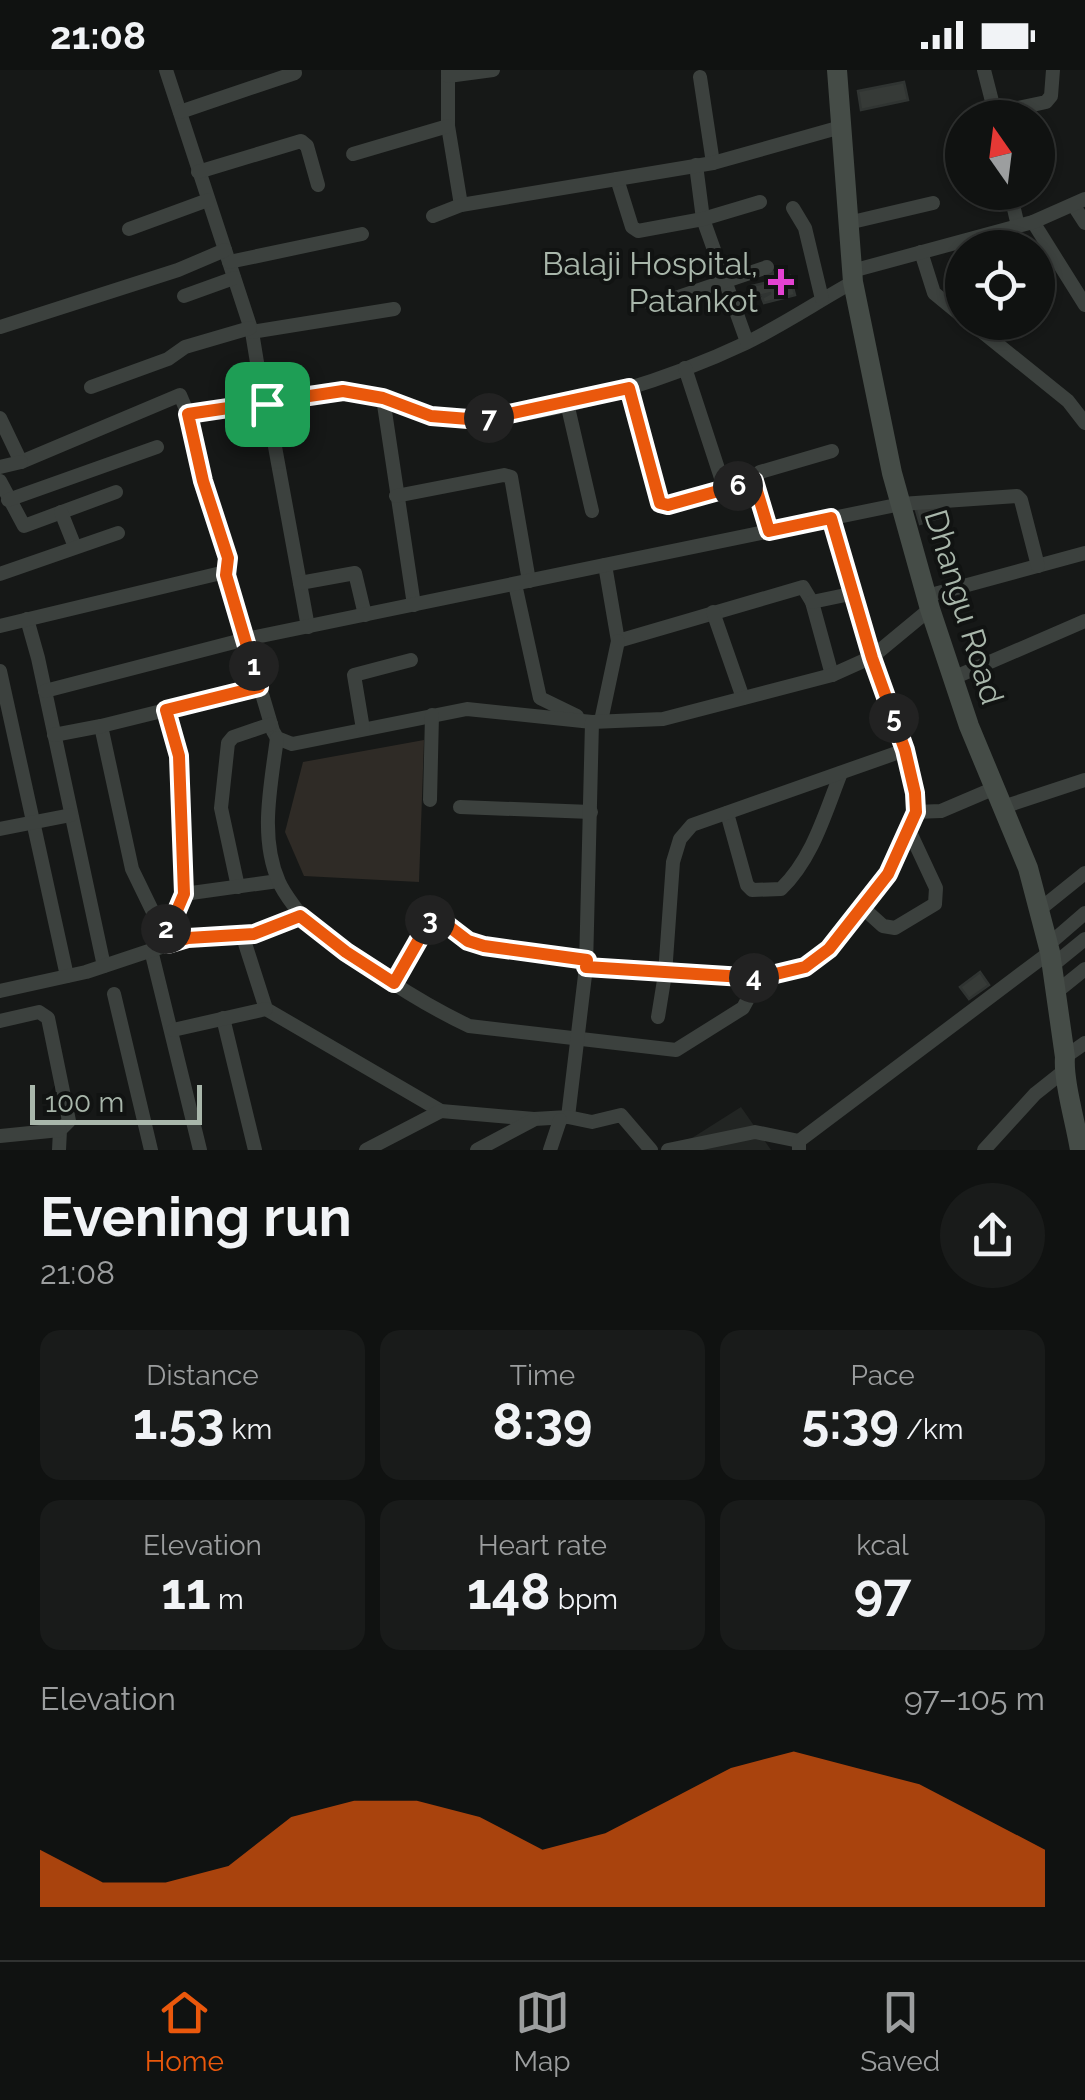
<!DOCTYPE html>
<meta charset="utf-8">
<style>
:root{--surface:#101211;--page:#191b1a;--text:#f1f3f6;--muted:#9c9e9f;--line:#303231;--accent:#ea580c}
body{margin:0;font-family:Raleway,sans-serif;background:var(--page);color:var(--text);height:100vh;display:flex;flex-direction:column;font-size:38px;white-space:nowrap}
*{box-sizing:border-box;margin:0}
p{font-size:32px;color:var(--muted)}
.icon{flex:none;width:55px;height:55px;fill:none;stroke:currentColor;stroke-width:2;stroke-linecap:round;stroke-linejoin:round}
.map{position:relative;height:1080px;overflow:hidden}
.side{display:flex;flex-direction:column;background:var(--surface);flex:1}
.side>*{flex:none}
.needle{width:65px;rotate:346deg}
.buttons{position:absolute;left:945px;top:30px;display:grid;gap:20px}
.buttons a{display:grid;place-items:center;width:110px;height:110px;border-radius:50%;background:var(--surface);box-shadow:0 2px 8px #0004,0 0 0 2px var(--line);font-size:50px}
.scale{position:absolute;left:30px;bottom:25px;width:172px;box-sizing:border-box;padding-left:10px;border:5px solid #a9b7ab;border-top:0;font-size:28px;line-height:35px;white-space:nowrap;color:#a9b7ab;-webkit-text-stroke:8px #111312;paint-order:stroke}
.pin{position:absolute;display:grid;place-items:center;width:85px;height:85px;color:#fff;margin:-42px;border-radius:20px;box-shadow:0 5px 15px #0006}
.km{position:absolute;width:50px;height:50px;margin:-25px;border-radius:50%;background:#222;color:#fff;font-size:28px;line-height:50px;text-align:center}
.round{display:grid;place-items:center;flex:none;width:105px;height:105px;border-radius:52px;background:var(--page)}
.overview{display:flex;align-items:center;justify-content:space-between;height:170px;padding:0 40px}
h1{font-size:55px;font-weight:700;line-height:75px}
.stats{display:grid;grid-template-columns:repeat(3,1fr);gap:15px;height:170px;padding:10px 40px}
.stats div{display:grid;align-content:center;border-radius:20px;background:var(--page);text-align:center}
.stats b{font-size:50px;font-weight:700}
.stats small{font-size:28px;font-weight:400}
.stats p{font-size:28px}
.chart{height:280px;padding:20px 40px}
.chart p{display:flex;justify-content:space-between}
.chart svg{width:100%;height:180px;margin-top:10px;fill:var(--accent);opacity:.7}
.status{display:flex;justify-content:space-between;align-items:center;height:70px;padding:0 50px;background:var(--surface);direction:ltr}
.status svg{height:28px;fill:currentColor}
.dock{display:flex;justify-content:space-around;align-items:center;height:140px;border-top:2px solid var(--line);background:var(--surface);font-size:28px;color:var(--muted)}
.dock a{display:grid;justify-items:center;gap:5px}
.dock .selected{color:var(--accent)}
.map>svg:first-child{display:block}
</style>
<div class="status"><b>21:08</b><svg viewBox="0 0 49 12"><path d="M0 12V9h3v3zM5 12V6h3v6zM10 12V3h3v9zM15 12V0h3v12zM26 1h20v11H26zM47 4h2v5h-2z"/></svg></div>
<div class="map">
<svg width="1085" height="1080" viewBox="0 0 1085 1080">
<rect width="100%" height="100%" fill="#161817"/>
<path fill="#222523" d="M 741,1037 L 771,1080 L 673,1080 Z"/>
<path fill="#2f2b26" d="M 424,670 L 419,812 L 304,806 L 285,762 L 303,692 Z"/>
<g fill="#363a37" stroke="#303432" stroke-width="2.5">
<path d="M 904,12 L 908,30 L 861,40 L 858,21 Z"/>
<path d="M 780,200 L 782,208 L 790,206 L 795,225 L 764,233 L 762,228 L 771,223 L 755,227 L 752,216 L 768,212 L 765,204 Z"/>
<path d="M 940,429 L 945,446 L 920,454 L 915,437 Z"/>
<path d="M 980,902 L 989,915 L 969,929 L 960,917 Z"/>
</g>
<g fill="none" stroke-linecap="round" stroke-linejoin="round">
<g stroke="#3c413e" stroke-width="14">
<path d="M 166,0 L 252,262 L 263,329 L 267,333 C 297,333 328,318 358,322 C 401,329 438,354 483,350 C 568,341 670,309 746,273 C 783,255 817,232 853,212"/>
<path d="M 448,0 L 448,56 L 461,135"/>
<path d="M 984,0 L 995,43 L 992,47"/>
<path d="M 448,6 L 493,0"/>
<path d="M 700,7 L 713,93"/>
<path d="M 180,42 L 295,3"/>
<path d="M 995,43 L 1046,32 L 1051,26 L 1053,0"/>
<path d="M 353,84 L 448,56"/>
<path d="M 696,95 L 703,149 L 747,272"/>
<path d="M 198,102 L 301,71 L 307,76 L 318,115"/>
<path d="M 617,109 L 632,157 L 638,161 L 703,149 L 760,132"/>
<path d="M 1010,122 L 1018,156"/>
<path d="M 1074,136 L 1085,153"/>
<path d="M 793,138 L 805,158 L 822,229"/>
<path d="M 433,146 L 461,135 L 713,93 L 841,57"/>
<path d="M 1033,152 L 1085,235"/>
<path d="M 848,153 L 933,133"/>
<path d="M 129,159 L 208,130"/>
<path d="M 921,182 L 934,223 L 962,246"/>
<path d="M 229,192 L 362,164"/>
<path d="M 852,201 L 1033,152 L 1085,129"/>
<path d="M 184,226 L 234,208"/>
<path d="M 652,236 L 767,197"/>
<path d="M 970,252 L 1068,331 L 1085,353"/>
<path d="M 0,257 L 178,200 L 225,180"/>
<path d="M 252,262 L 394,239"/>
<path d="M 685,298 L 725,420"/>
<path d="M 91,317 L 168,289 L 185,277 L 250,258"/>
<path d="M 629,318 L 660,433 L 668,435 L 754,411 L 769,461"/>
<path d="M 383,328 L 414,535"/>
<path d="M 567,333 L 592,441"/>
<path d="M 188,344 L 203,411 L 228,488 L 226,505"/>
<path d="M 0,348 L 21,392 L 180,325 L 188,344 L 267,333 L 308,557"/>
<path d="M 0,397 L 21,392"/>
<path d="M 0,411 L 24,456 L 116,422"/>
<path d="M 754,411 L 760,402 L 832,381"/>
<path d="M 396,426 L 504,405 L 511,407 L 529,511"/>
<path d="M 8,430 L 157,377"/>
<path d="M 61,442 L 75,477"/>
<path d="M 605,495 L 618,571 L 803,517 L 812,532 L 832,605"/>
<path d="M 0,504 L 118,463"/>
<path d="M 300,513 L 355,503 L 365,545"/>
<path d="M 515,514 L 540,628 L 577,646"/>
<path d="M 927,526 L 1085,483"/>
<path d="M 812,532 L 855,523"/>
<path d="M 713,542 L 743,628"/>
<path d="M 27,549 L 38,588 L 104,896"/>
<path d="M 0,556 L 221,503 L 229,512 L 273,661 L 277,668 L 292,674 L 467,639 L 592,652"/>
<path d="M 0,601 L 67,906"/>
<path d="M 953,608 L 1085,551"/>
<path d="M 45,621 L 246,569 L 901,434 L 1017,426 L 1021,430 L 1038,496"/>
<path d="M 601,651 L 618,571"/>
<path d="M 101,656 L 132,799 L 166,869"/>
<path d="M 363,659 L 354,605 L 411,590"/>
<path d="M 54,665 L 101,656 L 259,617"/>
<path d="M 430,730 L 432,645"/>
<path d="M 460,737 L 591,742"/>
<path d="M 1003,737 L 1085,710"/>
<path d="M 915,742 L 941,741 L 995,718"/>
<path d="M 727,743 L 747,815 L 752,820 L 781,819 C 813,788 825,743 841,703"/>
<path d="M 0,759 L 71,745"/>
<path d="M 238,817 L 221,738 L 228,673 L 233,667 L 271,654"/>
<path d="M 184,824 L 278,811"/>
<path d="M 863,838 L 883,856 L 895,858 L 935,834 L 936,818 L 908,758"/>
<path d="M 1039,840 L 1085,803"/>
<path d="M 301,846 C 353,888 408,927 469,956 L 676,980 L 743,938 L 759,908"/>
<path d="M 162,862 L 173,852 L 184,824 L 179,686 L 166,640"/>
<path d="M 242,864 L 266,939 L 441,1041 L 534,1049 L 568,1047 L 586,897 L 592,652 L 663,649 L 832,605 L 872,587 L 930,539"/>
<path d="M 1048,875 L 1085,843"/>
<path d="M 151,880 L 200,1080"/>
<path d="M 1053,895 L 1085,869"/>
<path d="M 586,897 L 759,908 L 805,897 L 829,879 L 888,803 L 915,742 L 915,723 L 905,680 L 872,587 L 831,448"/>
<path d="M 394,913 L 433,849 C 452,850 465,871 484,876 L 587,890"/>
<path d="M 0,921 L 86,902 L 188,868 L 254,864 L 301,846 C 294,835 284,824 279,812 C 259,767 271,715 277,668"/>
<path d="M 114,924 L 151,1080"/>
<path d="M 1054,924 L 1085,899"/>
<path d="M 658,947 L 665,904 L 673,792 L 680,769 L 692,755 L 905,680"/>
<path d="M 223,948 L 255,1080"/>
<path d="M 0,951 L 39,942 L 48,948 L 69,1051 L 60,1060 L 59,1080"/>
<path d="M 173,960 L 266,939"/>
<path d="M 1065,987 L 1085,973"/>
<path d="M 568,1047 L 592,1052 L 621,1045 L 651,1080"/>
<path d="M 0,1066 L 60,1060"/>
<path d="M 366,1080 L 441,1041"/>
<path d="M 477,1080 L 533,1050"/>
<path d="M 550,1080 L 560,1050"/>
<path d="M 668,1080 L 755,1062 L 799,1071"/>
<path d="M 799,1080 L 799,1071 L 1050,882"/>
<path d="M 984,1080 L 1035,1024 L 1064,1001"/>
</g>
<path stroke="#454c47" stroke-width="20" d="M 837,0 L 853,212 L 892,403 L 930,539 L 969,656 L 1028,798 L 1050,882 L 1065,987 C 1063,1011 1076,1054 1080,1080"/>
</g>
<g fill="none" stroke-linecap="round" stroke-linejoin="round">
<defs>
<path id="route" d="M 629,318 L 660,433 L 668,435 L 754,411 L 769,461 L 831,448 L 872,588 L 905,680 L 915,723 L 916,742 L 888,804 L 829,879 L 805,897 L 759,908 L 586,897 L 587,890 L 484,876 L 468,871 L 438,848 L 430,850 L 394,913 L 346,882 L 300,846 L 254,864 L 188,868 L 168,874 L 162,862 L 172,852 L 184,824 L 179,686 L 166,640 L 259,617 L 226,505 L 228,488 L 203,411 L 188,344 L 343,321 L 383,328 L 431,346 L 481,350 Z"/>
</defs>
<use href="#route" stroke="#fff" stroke-width="20"/>
<use href="#route" stroke="#ea580c" stroke-width="12"/>
</g>
<path fill="#e442d2" stroke="#111312" stroke-width="4" d="M776 197h10v10h10v10h-10v10h-10v-10h-10v-10h10z"/>
<g text-anchor="middle" stroke-width="8" stroke-linejoin="round" paint-order="stroke">
<g font-size="32" fill="#a9b7ab" stroke="#111312" text-anchor="end">
<text x="758" y="205">Balaji Hospital,<tspan x="758" dy="37">Patankot</tspan></text>
</g>
<g font-size="32" fill="#a9b7ab" stroke="#111312">
<text transform="translate(964 537) rotate(73)" y="11">Dhangu Road</text>
</g>
</g>
</svg>
<div class="buttons">
<a><svg class="needle" viewBox="-14 -14 28 28"><path d="M0-13l5 13h-10z" fill="#e53935"/><path d="M0 13l5-13h-10z" fill="#9c9e9f"/></svg></a>
<a><svg class="icon" aria-label="locate" viewBox="0 0 24 24"><circle cx="12" cy="12" r="6"/><path d="M12 2v4M12 18v4M2 12h4M18 12h4"/></svg></a>
</div>
<div class="scale">100 m</div>
<div class="pin" style="left:267px;top:334px;background:#1e9e55"><svg class="icon" aria-label="arrive" viewBox="0 0 24 24"><path d="M6 21V4h12l-3 4 3 4H6"/></svg></div>
<b class="km" style="left:254px;top:596px">1</b>
<b class="km" style="left:166px;top:859px">2</b>
<b class="km" style="left:430px;top:850px">3</b>
<b class="km" style="left:754px;top:908px">4</b>
<b class="km" style="left:894px;top:648px">5</b>
<b class="km" style="left:738px;top:416px">6</b>
<b class="km" style="left:489px;top:348px">7</b>
</div>
<section class="side">
<div class="overview"><div><h1>Evening run</h1><p>21:08</p></div><a class="round"><svg class="icon" aria-label="share" viewBox="0 0 24 24"><path d="M12 15V3M7 8l5-5 5 5M5 13v7h14v-7"/></svg></a></div>
<div class="stats">
<div><p>Distance</p><b>1.53<small> km</small></b></div>
<div><p>Time</p><b>8:39</b></div>
<div><p>Pace</p><b>5:39<small> /km</small></b></div>
</div>
<div class="stats">
<div><p>Elevation</p><b>11<small> m</small></b></div>
<div><p>Heart rate</p><b>148<small> bpm</small></b></div>
<div><p>kcal</p><b>97</b></div>
</div>
<div class="chart"><p><span>Elevation</span>97–105 m</p>
<svg viewBox="0 0 160 44" preserveAspectRatio="none"><path d="M0 44V30L10 38L20 38L30 34L40 22L50 18L60 18L70 22L80 30L90 26L100 18L110 10L120 6L130 10L140 14L150 22L160 30V44z"/></svg>
</div>
</section>
<nav class="dock">
<a class="selected"><svg class="icon" aria-label="home" viewBox="0 0 24 24"><path d="M3 11l9-7 9 7M6 9v11h12V9"/></svg>Home</a>
<a><svg class="icon" aria-label="map" viewBox="0 0 24 24"><path d="M3 6l6-2 6 2 6-2v14l-6 2-6-2-6 2zM9 4v14M15 6v14"/></svg>Map</a>
<a><svg class="icon" aria-label="saved" viewBox="0 0 24 24"><path d="M7 4h10v16l-5-4-5 4z"/></svg>Saved</a>
</nav>
